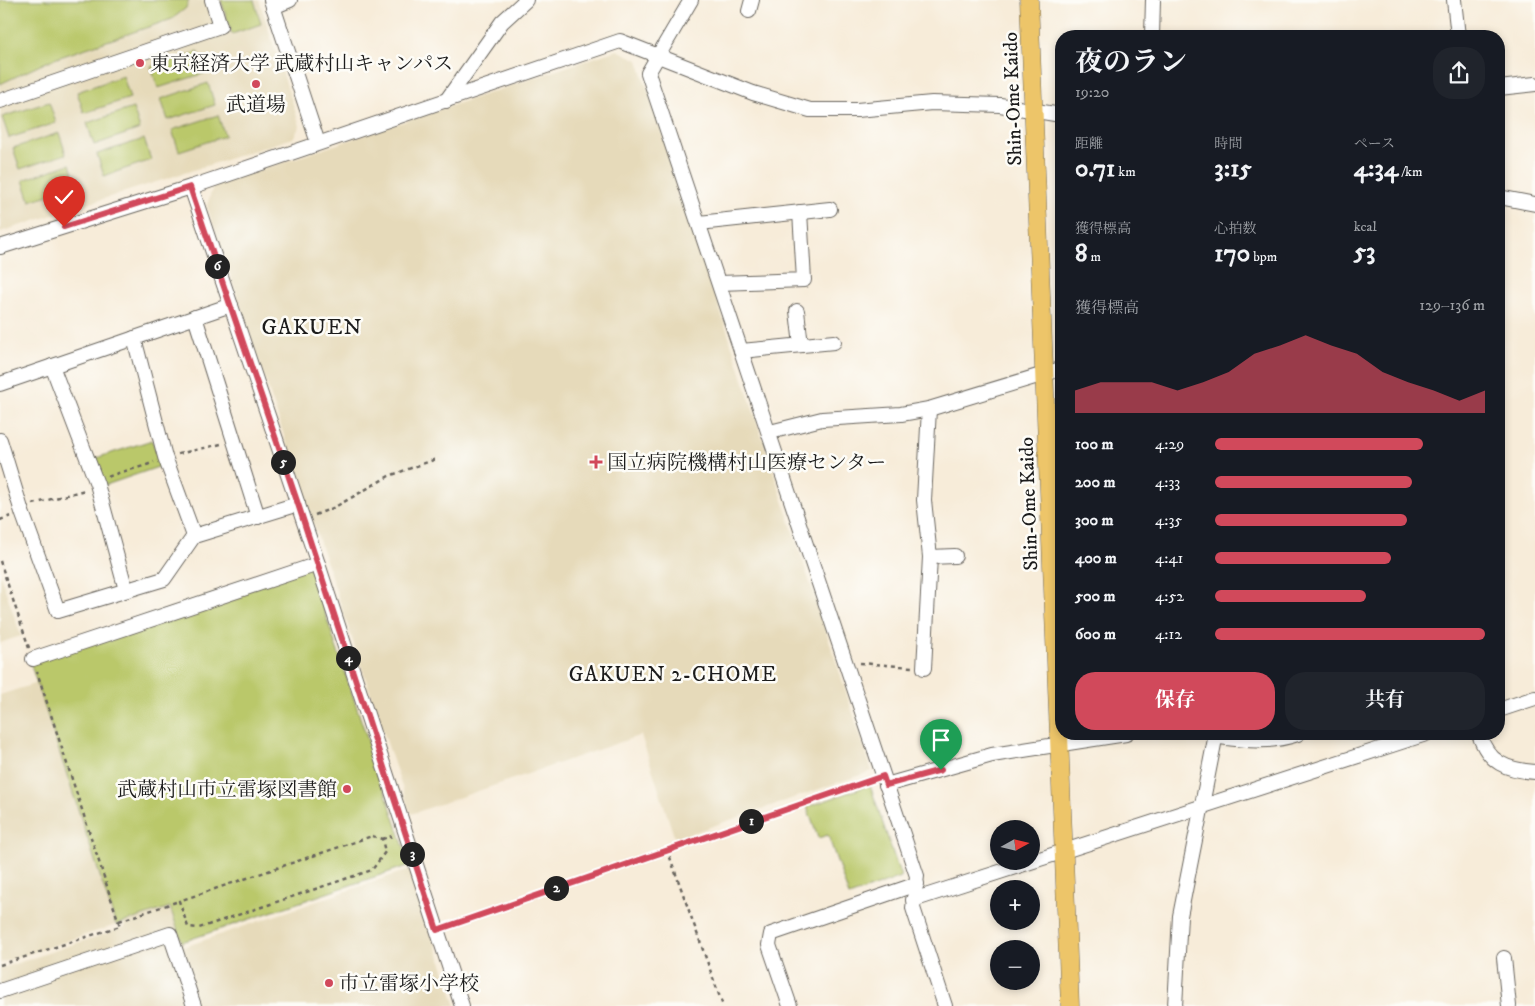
<!DOCTYPE html>
<html lang="ja">
<meta charset="utf-8">
<style>
:root{--surface:#171b24;--page:#20242c;--text:#f1f3f6;--muted:#9ea1a6;--accent:#d1495b}
body{margin:0;font-family:"IM FELL DW Pica","Noto Serif JP",serif;background:var(--page);color:var(--text);height:100vh;display:flex;flex-direction:column;font-size:19px;white-space:nowrap}
*{box-sizing:border-box;margin:0}
p{font-size:16px;color:var(--muted)}
.icon{flex:none;width:28px;height:28px;fill:none;stroke:currentColor;stroke-width:2;stroke-linecap:round;stroke-linejoin:round}
.map{position:relative;flex:1;overflow:hidden}
.sheet{position:absolute;left:1055px;top:30px;width:450px;height:710px;display:flex;flex-direction:column;background:var(--surface);border-radius:20px;box-shadow:0 2px 8px #0003}
.sheet>*{flex:none}
.needle{width:32px;rotate:82deg}
.buttons{position:absolute;left:990px;top:820px;display:grid;gap:10px}
.buttons a{display:grid;place-items:center;width:50px;height:50px;border-radius:50%;background:var(--surface);box-shadow:0 2px 8px #0003;font-size:25px}
.pin{position:absolute;display:grid;place-items:center;width:42px;height:42px;color:#fff;margin:-51px -21px;border-radius:50% 50% 50% 0;rotate:-45deg;box-shadow:0 0 5px #0007}
.pin .icon{rotate:45deg}
.km{position:absolute;width:25px;height:25px;margin:-12px;border-radius:50%;background:#222;color:#fff;font-size:14px;line-height:25px;text-align:center}
.round{display:grid;place-items:center;flex:none;width:52px;height:52px;border-radius:20px;background:var(--page)}
.overview{display:flex;align-items:center;justify-content:space-between;height:85px;padding:0 20px}
h1{font-size:28px;font-weight:700;line-height:38px}
.stats{display:grid;grid-template-columns:repeat(3,1fr);gap:8px;height:85px;padding:5px 20px}
.stats div{display:grid;align-content:center}
.stats b{font-size:25px;font-weight:700}
.stats small{font-size:14px;font-weight:400}
.stats p{font-size:14px}
.chart{height:140px;padding:10px 20px}
.chart p{display:flex;justify-content:space-between}
.chart svg{width:100%;height:90px;margin-top:5px;fill:var(--accent);opacity:.7}
.cta{display:flex;gap:10px;margin-top:auto;padding:10px 20px}
.cta a{flex:1;height:58px;border-radius:20px;background:var(--accent);color:#fff;font-size:20px;font-weight:700;line-height:58px;text-align:center}
.cta a+a{background:var(--page);color:var(--text)}
ul{padding:0 20px;list-style:none;font-size:16px}
li{display:grid;grid-template-columns:80px 60px 1fr;align-items:center;height:38px}
li i{height:12px;border-radius:6px;background:var(--accent)}
.map>svg:first-child{display:block}
</style>
<div class="map">
<svg width="1535" height="1006" viewBox="0 0 1535 1006">
<rect width="100%" height="100%" fill="#fdfcf7"/>
<filter id="ink" filterUnits="userSpaceOnUse"><feTurbulence type="fractalNoise" baseFrequency=".02" numOctaves="2"/><feDisplacementMap in="SourceGraphic" scale="10" xChannelSelector="R" yChannelSelector="G"/><feConvolveMatrix kernelMatrix="1 2 1 2 8 2 1 2 1" color-interpolation-filters="sRGB"/></filter>
<filter id="wash" filterUnits="userSpaceOnUse"><feTurbulence type="fractalNoise" baseFrequency=".0096" numOctaves="4" result="noise"/><feDisplacementMap in="SourceGraphic" scale="20" xChannelSelector="R" yChannelSelector="G"/><feGaussianBlur stdDeviation="1.12" result="paint"/><feColorMatrix in="noise" values="0 0 0 0 0 0 0 0 0 0 0 0 0 0 0 0 0 1.4 0 .05"/><feComposite in="paint" operator="in"/></filter>
<g filter="url(#wash)">
<rect width="100%" height="100%" fill="#f7ecd9"/>
<g fill="#e6daba">
<path d="M 0,0 L 259,0 L 300,126 L 293,138 L 0,232 Z"/>
<path d="M 617,50 L 638,60 L 872,771 L 675,839 L 641,735 L 411,814 L 207,206 L 213,186 Z"/>
<path d="M 0,574 L 21,636 L 0,643 Z"/>
<path d="M 37,683 L 116,925 L 0,963 L 0,695 Z"/>
<path d="M 411,869 L 456,1006 L 0,1006 L 0,969 L 125,927 L 124,922 L 171,907 L 184,947 Z"/>
</g>
<g fill="#bac86a" stroke="#6b7243">
<path d="M 0,0 L 189,0 L 186,8 L 172,19 L 51,60 L 0,84 Z"/>
<path d="M 221,0 L 254,0 L 261,24 L 232,34 Z"/>
<path d="M 198,52 L 205,73 L 158,88 L 151,67 Z"/>
<path d="M 123,76 L 130,98 L 84,113 L 77,92 Z"/>
<path d="M 208,83 L 215,105 L 168,120 L 161,99 Z"/>
<path d="M 49,102 L 56,123 L 9,138 L 2,117 Z"/>
<path d="M 133,108 L 140,129 L 94,145 L 87,123 Z"/>
<path d="M 218,115 L 225,136 L 179,151 L 172,130 Z"/>
<path d="M 59,133 L 66,154 L 20,169 L 13,148 Z"/>
<path d="M 144,139 L 151,160 L 104,176 L 97,154 Z"/>
<path d="M 70,164 L 77,186 L 30,201 L 23,180 Z"/>
<path d="M 152,440 L 161,466 L 103,486 L 93,459 Z"/>
<path d="M 308,563 L 410,865 L 182,942 L 170,907 L 116,925 L 28,656 Z"/>
<path d="M 870,785 L 901,877 L 849,896 L 828,835 L 818,838 L 807,807 Z"/>
</g>
</g>
<g filter="url(#ink)">
<g fill="none" stroke-linecap="round" stroke-linejoin="round">
<defs>
<g id="minor">
<path d="M 271,0 L 318,143"/>
<path d="M 691,0 L 648,73 L 917,876 L 913,908 L 945,1006"/>
<path d="M 1454,0 L 1458,36"/>
<path d="M 273,7 L 290,0"/>
<path d="M 749,11 L 752,0"/>
<path d="M 1152,36 L 1153,0"/>
<path d="M 1499,88 L 1535,84"/>
<path d="M 0,101 L 220,26 L 212,0"/>
<path d="M 446,101 L 502,22 L 526,0"/>
<path d="M 191,187 L 318,564 L 462,1006"/>
<path d="M 1499,197 L 1535,204"/>
<path d="M 699,223 L 830,209"/>
<path d="M 0,247 L 191,187 L 620,41 L 753,93 L 810,110 L 857,110 L 932,103 L 1000,105 L 1061,115"/>
<path d="M 719,283 L 804,280 L 800,212"/>
<path d="M 797,311 L 801,345"/>
<path d="M 195,317 L 258,517"/>
<path d="M 134,338 L 165,457 L 194,536"/>
<path d="M 741,351 L 834,342"/>
<path d="M 52,366 L 97,484 L 126,590"/>
<path d="M 0,384 L 231,305"/>
<path d="M 770,432 L 822,419 L 901,414 L 929,409 L 1061,369"/>
<path d="M 0,440 L 22,512 L 58,611 L 164,579 L 194,536 L 298,504"/>
<path d="M 930,557 L 955,556"/>
<path d="M 33,659 L 318,564"/>
<path d="M 924,668 L 930,557 L 924,500 L 929,409"/>
<path d="M 1499,710 L 1535,698"/>
<path d="M 1219,734 L 1220,737 C 1247,741 1272,743 1298,734"/>
<path d="M 1479,734 C 1488,763 1507,770 1535,772"/>
<path d="M 886,785 L 992,755 L 1126,734"/>
<path d="M 913,900 L 1426,734"/>
<path d="M 1504,958 L 1509,1006"/>
<path d="M 0,991 L 170,934 L 194,1006"/>
<path d="M 790,1006 L 769,945 L 771,934 L 917,884"/>
<path d="M 1175,1006 L 1180,916 L 1216,734"/>
</g>
<path id="major" d="M 1029,0 L 1070,1006"/>
</defs>
<use href="#minor" stroke="#69655e" stroke-width="16"/>
<use href="#major" stroke="#69655e" stroke-width="19"/>
<g stroke="#69655e" stroke-width="2.5" stroke-dasharray="4 4" stroke-linecap="butt">
<path d="M 178,454 L 221,444"/>
<path d="M 108,477 C 123,470 139,469 154,462"/>
<path d="M 33,504 L 85,490"/>
<path d="M 315,515 L 335,507 L 389,476 L 436,459"/>
<path d="M 0,520 L 11,516"/>
<path d="M 0,561 L 29,648"/>
<path d="M 860,663 L 912,667"/>
<path d="M 372,836 L 382,839 L 385,852 L 372,870 L 199,928 L 188,927 L 179,901 Z"/>
<path d="M 382,839 L 392,836"/>
<path d="M 667,849 L 723,1006"/>
<path d="M 119,921 L 179,901"/>
<path d="M 450,925 L 872,779"/>
<path d="M 0,965 L 120,926 L 37,672"/>
</g>
<use href="#minor" stroke="#fff" stroke-width="14"/>
<use href="#major" stroke="#edc569" stroke-width="18"/>
</g>
</g>
<g fill="none" stroke-linecap="round" stroke-linejoin="round" filter="url(#ink)">
<defs>
<path id="route" d="M 64,227 L 190,187 L 298,504 L 437,930 L 883,776 L 886,785 L 941,770"/>
</defs>
<use href="#route" stroke="#fff" stroke-width="10"/>
<use href="#route" stroke="#d1495b" stroke-width="6"/>
</g>
<g fill="#d1495b" stroke="#fdfcf7" stroke-width="2">
<circle cx="140" cy="63" r="5"/>
<circle cx="256" cy="84" r="5"/>
<path d="M593.5 454.5h5v5h5v5h-5v5h-5v-5h-5v-5h5z"/>
<circle cx="347" cy="789" r="5"/>
<circle cx="329" cy="983" r="5"/>
</g>
<g text-anchor="middle" stroke-width="5" stroke-linejoin="round" paint-order="stroke">
<g font-size="20" fill="#1c1c1c" stroke="#fdfcf7" text-anchor="start">
<text x="150" y="70">東京経済大学 武蔵村山キャンパス</text>
<text x="256" y="111" text-anchor="middle">武道場</text>
<text x="607" y="469">国立病院機構村山医療センター</text>
<text x="337" y="796" text-anchor="end">武蔵村山市立雷塚図書館</text>
<text x="339" y="990">市立雷塚小学校</text>
</g>
<g font-size="20" fill="#1c1c1c" stroke="#fdfcf7">
<text transform="translate(1012 99) rotate(-92)" y="7">Shin-Ome Kaido</text>
<text transform="translate(1028 504) rotate(-92)" y="7">Shin-Ome Kaido</text>
</g>
<g font-size="21" letter-spacing="1" fill="#1c1c1c" stroke="#fdfcf7">
<text x="673" y="681">GAKUEN 2-CHOME</text>
</g>
<g font-size="22" letter-spacing="1" fill="#1c1c1c" stroke="#fdfcf7">
<text x="312" y="334">GAKUEN</text>
</g>
</g>
</svg>
<div class="buttons">
<a><svg class="needle" viewBox="-14 -14 28 28"><path d="M0-13l5 13h-10z" fill="#e53935"/><path d="M0 13l5-13h-10z" fill="#9ea1a6"/></svg></a>
<a>+</a>
<a>−</a>
</div>
<div class="pin" style="left:941px;top:770px;background:#1e9e55"><svg class="icon" aria-label="arrive" viewBox="0 0 24 24"><path d="M6 21V4h12l-3 4 3 4H6"/></svg></div>
<div class="pin" style="left:64px;top:227px;background:#d93025"><svg class="icon" aria-label="check" viewBox="0 0 24 24"><path d="M5 12l5 5 9-10"/></svg></div>
<b class="km" style="left:751px;top:821px">1</b>
<b class="km" style="left:556px;top:888px">2</b>
<b class="km" style="left:412px;top:854px">3</b>
<b class="km" style="left:348px;top:658px">4</b>
<b class="km" style="left:283px;top:462px">5</b>
<b class="km" style="left:217px;top:266px">6</b>
<section class="sheet">
<div class="overview"><div><h1>夜のラン</h1><p>19:20</p></div><a class="round"><svg class="icon" aria-label="share" viewBox="0 0 24 24"><path d="M12 15V3M7 8l5-5 5 5M5 13v7h14v-7"/></svg></a></div>
<div class="stats">
<div><p>距離</p><b>0.71<small> km</small></b></div>
<div><p>時間</p><b>3:15</b></div>
<div><p>ペース</p><b>4:34<small> /km</small></b></div>
</div>
<div class="stats">
<div><p>獲得標高</p><b>8<small> m</small></b></div>
<div><p>心拍数</p><b>170<small> bpm</small></b></div>
<div><p>kcal</p><b>53</b></div>
</div>
<div class="chart"><p><span>獲得標高</span>129–136 m</p>
<svg viewBox="0 0 160 44" preserveAspectRatio="none"><path d="M0 44V33L10 29L20 29L30 29L40 33L50 29L60 24L70 15L80 11L90 6L100 11L110 15L120 24L130 29L140 33L150 38L160 33V44z"/></svg>
</div>
<ul>
<li><b>100 m</b>4:29<i style="width:77%"></i></li>
<li><b>200 m</b>4:33<i style="width:73%"></i></li>
<li><b>300 m</b>4:35<i style="width:71%"></i></li>
<li><b>400 m</b>4:41<i style="width:65%"></i></li>
<li><b>500 m</b>4:52<i style="width:56%"></i></li>
<li><b>600 m</b>4:12<i style="width:100%"></i></li>
</ul>
<div class="cta"><a>保存</a><a>共有</a></div>
</section>
</div>
